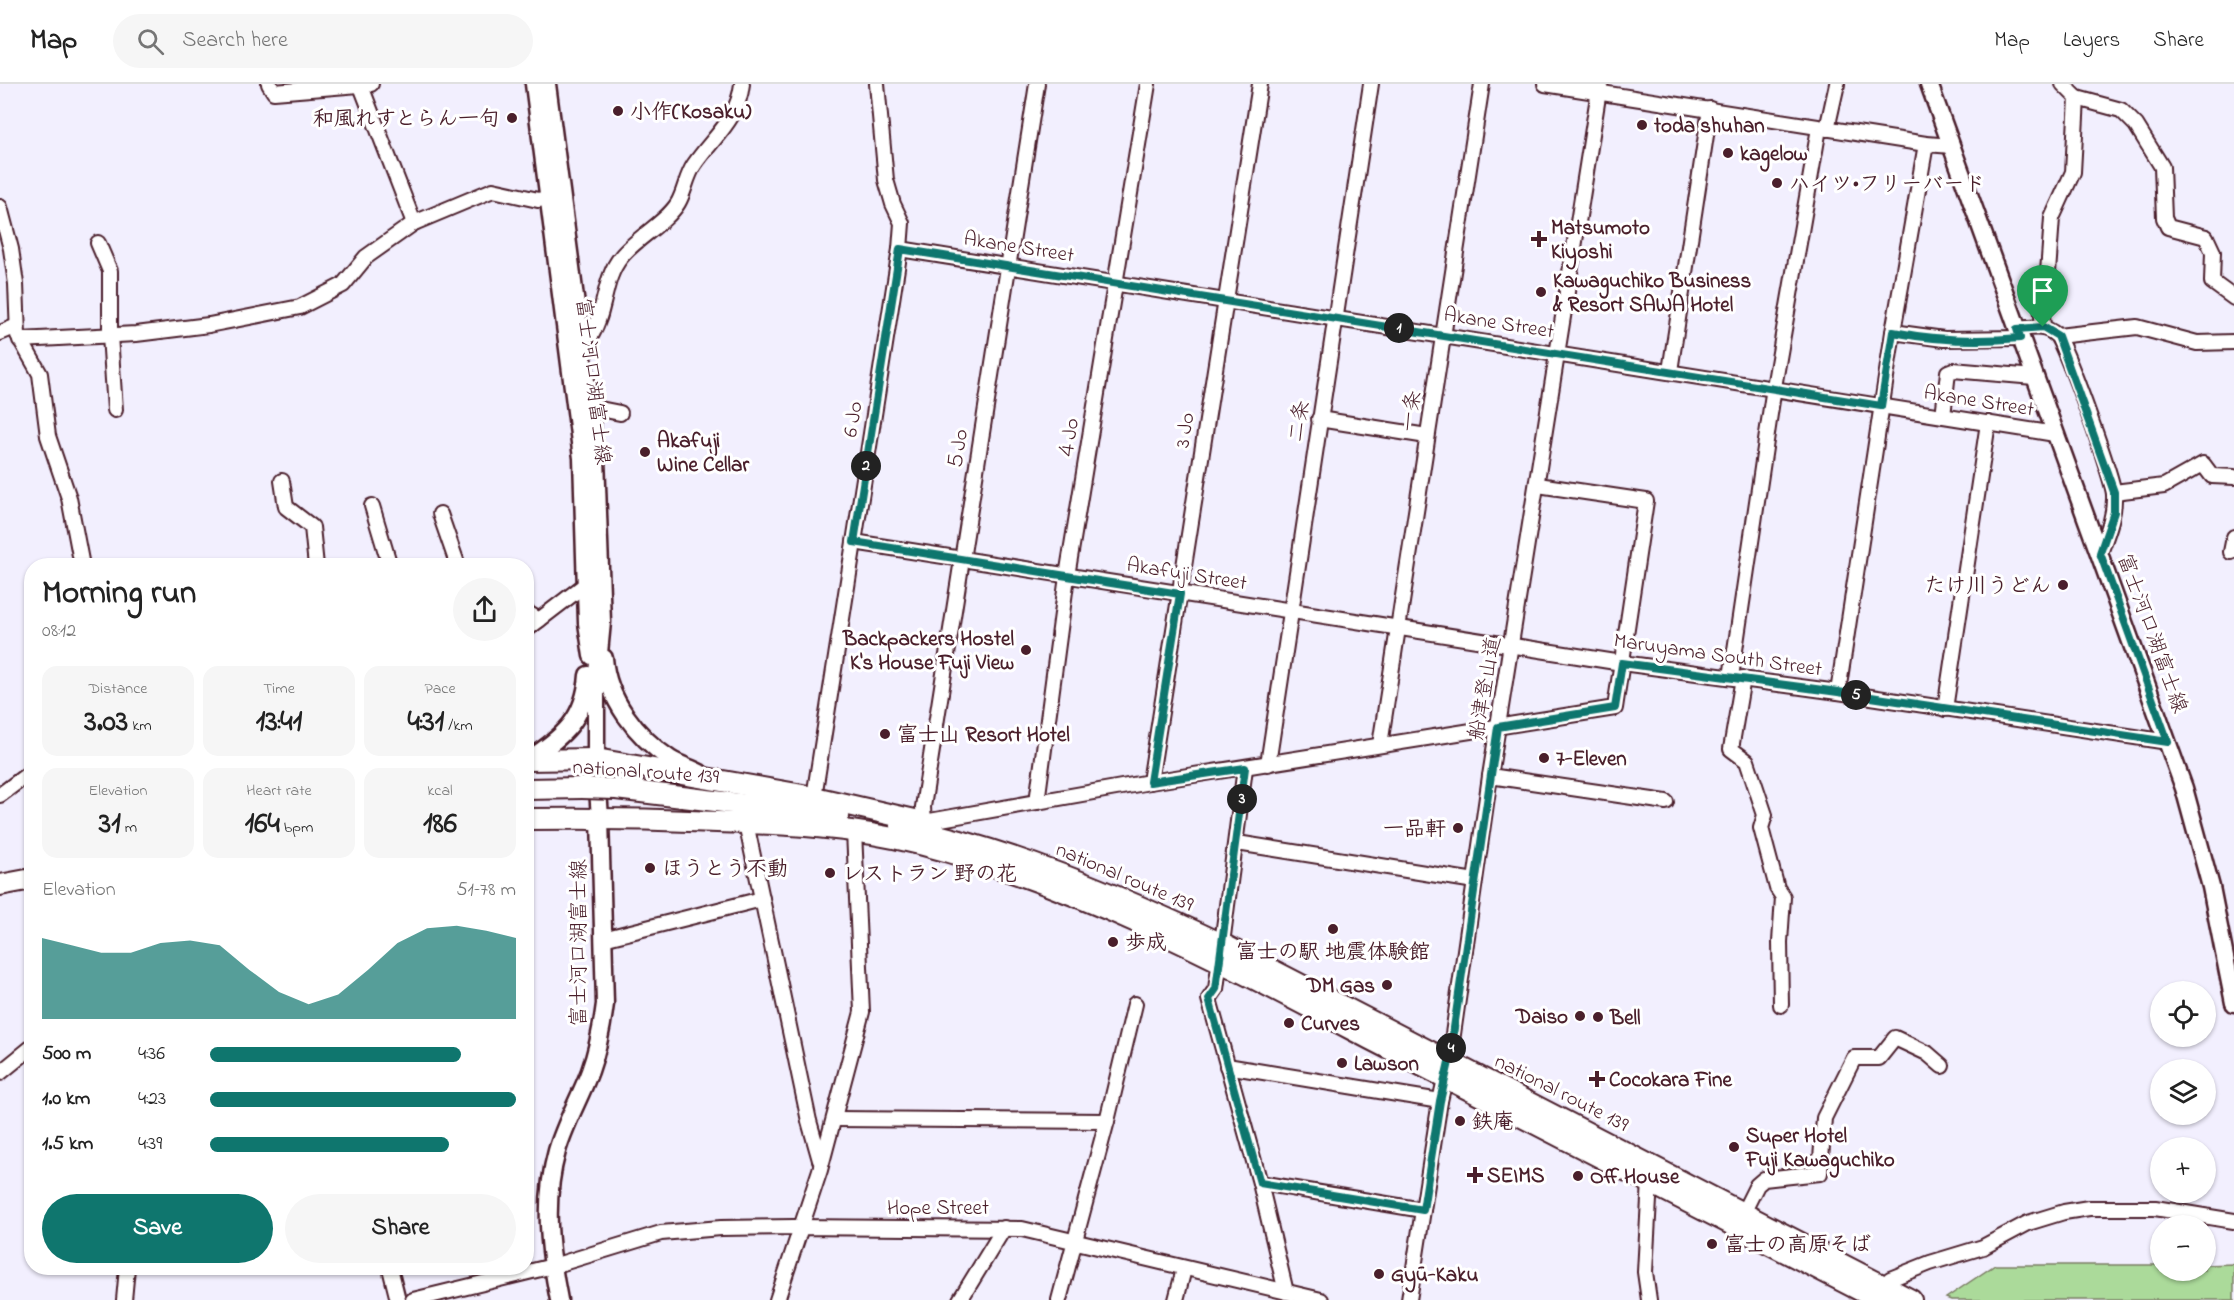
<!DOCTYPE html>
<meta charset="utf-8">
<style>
:root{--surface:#fff;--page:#f6f6f6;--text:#222;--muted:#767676;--line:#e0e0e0;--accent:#0f766e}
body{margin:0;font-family:"Indie Flower","Klee One",sans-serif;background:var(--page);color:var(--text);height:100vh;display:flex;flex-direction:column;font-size:22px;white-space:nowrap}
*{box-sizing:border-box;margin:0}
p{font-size:20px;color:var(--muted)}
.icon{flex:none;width:33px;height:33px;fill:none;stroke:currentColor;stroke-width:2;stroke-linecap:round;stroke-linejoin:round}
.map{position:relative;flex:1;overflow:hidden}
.sheet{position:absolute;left:24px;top:474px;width:510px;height:717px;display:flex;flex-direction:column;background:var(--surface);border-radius:24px;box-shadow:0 2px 4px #0004}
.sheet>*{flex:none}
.controls{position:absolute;left:2150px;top:897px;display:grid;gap:12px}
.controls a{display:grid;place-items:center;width:66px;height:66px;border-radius:50%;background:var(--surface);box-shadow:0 2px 4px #0004;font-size:30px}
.pin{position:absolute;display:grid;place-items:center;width:51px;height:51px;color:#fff;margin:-62px -26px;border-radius:50% 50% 50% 0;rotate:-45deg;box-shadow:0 0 6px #0007}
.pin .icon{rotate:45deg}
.km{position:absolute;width:30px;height:30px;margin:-15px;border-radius:50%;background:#222;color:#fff;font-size:16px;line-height:30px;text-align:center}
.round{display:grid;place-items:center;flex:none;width:63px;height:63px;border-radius:32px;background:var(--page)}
.headline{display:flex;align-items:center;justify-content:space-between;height:102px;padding:0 18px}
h1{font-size:33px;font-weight:700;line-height:45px}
.metrics{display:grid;grid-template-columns:repeat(3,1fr);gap:9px;height:102px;padding:6px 18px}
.metrics div{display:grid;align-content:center;border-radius:15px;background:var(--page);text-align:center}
.metrics b{font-size:30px;font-weight:700}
.metrics small{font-size:16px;font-weight:400}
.metrics p{font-size:16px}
.chart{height:168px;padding:12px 18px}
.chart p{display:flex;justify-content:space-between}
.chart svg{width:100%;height:108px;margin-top:6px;fill:var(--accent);opacity:.7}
.primary-button{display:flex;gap:12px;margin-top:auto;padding:12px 18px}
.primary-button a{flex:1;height:69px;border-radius:36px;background:var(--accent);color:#fff;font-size:24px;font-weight:700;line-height:69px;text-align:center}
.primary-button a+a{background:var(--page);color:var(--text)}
ul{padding:0 18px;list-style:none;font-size:20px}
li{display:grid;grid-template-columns:96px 72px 1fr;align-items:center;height:45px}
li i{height:15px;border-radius:8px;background:var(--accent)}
header{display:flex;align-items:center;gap:36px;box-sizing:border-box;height:84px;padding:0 30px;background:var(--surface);border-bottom:2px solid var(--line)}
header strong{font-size:28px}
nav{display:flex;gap:33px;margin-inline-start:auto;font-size:21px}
.search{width:420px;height:54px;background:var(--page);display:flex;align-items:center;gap:15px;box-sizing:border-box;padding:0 21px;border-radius:33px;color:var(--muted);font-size:22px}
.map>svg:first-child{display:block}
</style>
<header>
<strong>Map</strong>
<div class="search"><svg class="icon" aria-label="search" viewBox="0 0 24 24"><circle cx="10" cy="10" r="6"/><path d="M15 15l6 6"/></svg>Search here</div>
<nav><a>Map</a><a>Layers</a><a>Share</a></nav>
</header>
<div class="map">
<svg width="2234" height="1216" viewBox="0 0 2234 1216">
<rect width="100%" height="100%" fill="#f2effe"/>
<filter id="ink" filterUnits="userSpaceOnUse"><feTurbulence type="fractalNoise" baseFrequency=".0167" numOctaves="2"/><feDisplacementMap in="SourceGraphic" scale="12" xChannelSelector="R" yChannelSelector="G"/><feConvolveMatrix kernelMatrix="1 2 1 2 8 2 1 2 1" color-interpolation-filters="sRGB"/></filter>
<g filter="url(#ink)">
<path fill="#abda9a" stroke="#7a7c62" stroke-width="1.5" d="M 2234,1180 L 2234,1216 L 1951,1216 L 1946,1214 L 1995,1181 L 2160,1181 L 2160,1186 L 2205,1186 L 2205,1181 Z"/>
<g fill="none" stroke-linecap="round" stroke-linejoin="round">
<path stroke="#d0c5d4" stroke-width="14" stroke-dasharray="14 7" stroke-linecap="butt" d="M 1849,1216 L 1870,1205"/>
<defs>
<g id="minor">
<path d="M 269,0 L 274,8 L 371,0"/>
<path d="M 1037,0 L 923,723 L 924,738 L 1150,698 L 1615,624 L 1646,417 L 1538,401"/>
<path d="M 1545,0 L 1926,60 L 1952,62"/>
<path d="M 361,2 L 414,139"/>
<path d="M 2077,14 L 2121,26 L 2136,41 L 2162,83 L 2164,134 L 2168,143 L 2206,153 L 2213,168 L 2212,198 L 2234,214"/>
<path d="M 1827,45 L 1837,0"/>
<path d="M 0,123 L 11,165 L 16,200 L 18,251 L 40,290 L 48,352 L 69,414 L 82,482"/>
<path d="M 98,159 L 110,187 L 110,251 L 115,326"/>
<path d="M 900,165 L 2055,350"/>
<path d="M 2043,242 L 2041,221 L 2047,202 L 2052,134 L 2073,88 L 2077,14 L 2063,0"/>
<path d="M 2017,245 C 2032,244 2044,240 2056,251 C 2064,257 2114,397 2114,411 C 2115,431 2107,450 2100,469"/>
<path d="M 1893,248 L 1944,255 L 2020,254"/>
<path d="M 0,249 L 17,242"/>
<path d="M 2058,252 L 2137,243 L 2197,259 L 2234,258"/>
<path d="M 571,255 L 592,250 C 606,227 603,195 621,173 C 636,154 666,139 678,119 C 685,107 686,93 694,81 C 713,53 738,36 742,0"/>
<path d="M 20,256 L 136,250 L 209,241 L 300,223 L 343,201 L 366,173 L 414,139 L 493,106 L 538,116 L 549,114"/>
<path d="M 1670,287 L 1710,25"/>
<path d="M 580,321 L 620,329"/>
<path d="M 1943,332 L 1948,288 L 1953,286 L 2034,293"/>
<path d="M 1319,335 L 1427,352"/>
<path d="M 282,397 L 286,423 L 312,443 L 316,482"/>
<path d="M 2114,408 L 2164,402 L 2203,380 L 2212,392 L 2234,393"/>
<path d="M 372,422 L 390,482"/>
<path d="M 440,430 L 458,482"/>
<path d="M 854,458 L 1622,579 L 1838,608 L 2168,658"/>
<path d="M 2231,468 L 2234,453"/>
<path d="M 526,528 L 539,536 L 586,500 L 592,500"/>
<path d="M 526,546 L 539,536"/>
<path d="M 1731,593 L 1774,303 L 1819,44"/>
<path d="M 1743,594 L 1731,665 L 1747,677 L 1765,731 L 1761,744 L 1777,804 L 1783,813 L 1780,858 L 1781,921"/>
<path d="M 1838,608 L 1893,248 L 1926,60"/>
<path d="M 1945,625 L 1988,339"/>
<path d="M 1380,661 L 1482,0"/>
<path d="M 1268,680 L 1371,0"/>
<path d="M 1245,684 L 1216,905 L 1209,915 L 1260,1099 L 1286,1208"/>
<path d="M 1490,692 L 1666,718"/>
<path d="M 1150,698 L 1260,0"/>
<path d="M 0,711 L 32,687"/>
<path d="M 814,713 L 900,165 L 902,139 L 893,120 L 886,96 L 877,0"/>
<path d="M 1037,718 L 1067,492 L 1148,0"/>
<path d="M 746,739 L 809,1037 L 820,1076"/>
<path d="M 1237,759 L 1475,797"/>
<path d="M 603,855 L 762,815"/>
<path d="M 1227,982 L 1440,1017"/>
<path d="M 0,989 L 32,963"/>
<path d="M 834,1035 L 1107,1037"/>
<path d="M 1260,1099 L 1423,1126"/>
<path d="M 1743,1129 L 1757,1101 L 1764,1095 L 1820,1089 L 1824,1034 L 1854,974 L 1879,974 L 1895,954 L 1927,969 L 1942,982"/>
<path d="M 390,1184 L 398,1216"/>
<path d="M 1890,1195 L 1930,1179 L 1983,1163 L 2028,1139 L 2064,1128 L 2089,1124 L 2155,1124 L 2234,1137"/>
<path d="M 124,1216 L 127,1184"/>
<path d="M 413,1216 L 553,1182 L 661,1149 L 721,1144 L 794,1143 L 1022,1145 L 1321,1216"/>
<path d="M 777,1216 L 820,1086 L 862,928 L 854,747"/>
<path d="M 960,1216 L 1004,1144"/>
<path d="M 1059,1216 L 1107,1037 L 1135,920"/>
<path d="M 1176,1216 L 1184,1185"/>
<path d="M 1409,1216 L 1440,1017 L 1449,978 L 1490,692 L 1600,0"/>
<path d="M 1649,1216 L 1645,1188 L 1650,1097"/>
</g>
<g id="major">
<path d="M 534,0 L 582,374 L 587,539 L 592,572"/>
<path d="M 547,0 L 596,374 L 602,538 L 596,600 L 596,675 L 600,734 L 605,920 C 602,943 598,965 590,987 C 580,1014 565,1039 557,1067 C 543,1117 549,1166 559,1216"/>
<path d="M 1929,0 L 2184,704 L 2211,803 L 2234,919"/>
<path d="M 604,574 C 607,615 637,653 670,675 C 679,681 691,684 700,689"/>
<path d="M 528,676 C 563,653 585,635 588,591"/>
</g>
<g id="highway">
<path d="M 526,676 L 596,675 L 814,713 L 919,737"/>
<path d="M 526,705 L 582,704"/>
<path d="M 616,705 L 839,732"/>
<path d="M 526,735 C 590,734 653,735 717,738 C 786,740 853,743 920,760 C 1080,801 1225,879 1370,955 C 1539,1043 1710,1128 1879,1216"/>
<path d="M 900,742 C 1013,766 1118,811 1222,860 L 1911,1216"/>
<path d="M 0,801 L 32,795"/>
</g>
</defs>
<use href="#minor" stroke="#4a1f2b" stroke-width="18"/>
<use href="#major" stroke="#4a1f2b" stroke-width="21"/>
<use href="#highway" stroke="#4a1f2b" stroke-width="24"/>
<use href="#minor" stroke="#fff" stroke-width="14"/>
<use href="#major" stroke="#fff" stroke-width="16"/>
<use href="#highway" stroke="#fff" stroke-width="20"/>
<defs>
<path id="highway-bridge" d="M 582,704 L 616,705"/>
</defs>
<use href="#highway-bridge" stroke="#4a1f2b" stroke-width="24" stroke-linecap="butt"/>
<use href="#highway-bridge" stroke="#fff" stroke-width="20"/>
</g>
</g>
<g fill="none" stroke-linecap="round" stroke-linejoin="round" filter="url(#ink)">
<defs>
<path id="route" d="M 900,165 L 1881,322 L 1893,248 C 1934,256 1978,258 2020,254 L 2017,245 L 2043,243 L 2058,252 L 2114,408 L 2114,428 L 2100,469 L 2168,658 L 1838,608 L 1622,579 L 1615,624 L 1498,643 L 1449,978 L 1440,1017 L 1423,1126 L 1260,1099 L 1209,915 L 1216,905 L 1245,684 L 1150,698 L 1180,510 L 854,458 Z"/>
</defs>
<use href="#route" stroke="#fff" stroke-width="12"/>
<use href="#route" stroke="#0f766e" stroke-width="8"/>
</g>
<g fill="#4a1f2b" stroke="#fff" stroke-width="2">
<circle cx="618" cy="27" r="6"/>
<circle cx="512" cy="34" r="6"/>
<circle cx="1642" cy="41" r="6"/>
<circle cx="1728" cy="69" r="6"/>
<circle cx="1777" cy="99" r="6"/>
<path d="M1536 146h6v6h6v6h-6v6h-6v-6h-6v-6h6z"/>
<circle cx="1541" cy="208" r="6"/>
<circle cx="645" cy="368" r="6"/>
<circle cx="2063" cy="501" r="6"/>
<circle cx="1026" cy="566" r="6"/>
<circle cx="885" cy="650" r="6"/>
<circle cx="1544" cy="674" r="6"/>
<circle cx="1458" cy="744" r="6"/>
<circle cx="650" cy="784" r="6"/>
<circle cx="830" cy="789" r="6"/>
<circle cx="1333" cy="845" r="6"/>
<circle cx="1113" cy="858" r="6"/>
<circle cx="1387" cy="901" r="6"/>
<circle cx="1580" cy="932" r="6"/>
<circle cx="1598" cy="933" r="6"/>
<circle cx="1289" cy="939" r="6"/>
<circle cx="1342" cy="979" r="6"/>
<path d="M1594 986h6v6h6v6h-6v6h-6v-6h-6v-6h6z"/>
<circle cx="1460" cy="1037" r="6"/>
<circle cx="1734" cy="1063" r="6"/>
<path d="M1472 1082h6v6h6v6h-6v6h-6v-6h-6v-6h6z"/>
<circle cx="1578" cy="1092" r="6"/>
<circle cx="1712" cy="1160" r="6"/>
<circle cx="1379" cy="1190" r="6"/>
</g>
<g text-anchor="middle" stroke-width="6" stroke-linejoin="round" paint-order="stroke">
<g font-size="21" font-weight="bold" fill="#4a1f2b" stroke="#fff" text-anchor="start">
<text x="630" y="34">小作(Kosaku)</text>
<text x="500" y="41" text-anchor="end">和風れすとらん一句</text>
<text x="1654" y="48">toda shuhan</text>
<text x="1740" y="76">kagelow</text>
<text x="1789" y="106">ハイツ•フリーバード</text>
<text x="1551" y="150">Matsumoto<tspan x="1551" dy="24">Kiyoshi</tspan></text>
<text x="1553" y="203">Kawaguchiko Business<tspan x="1553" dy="24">&amp; Resort SAWA Hotel</tspan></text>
<text x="657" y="363">Akafuji<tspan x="657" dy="24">Wine Cellar</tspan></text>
<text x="2051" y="508" text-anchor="end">たけ川うどん</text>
<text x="1014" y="561" text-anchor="end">Backpackers Hostel<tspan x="1014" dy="24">K's House Fuji View</tspan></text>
<text x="897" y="657">富士山 Resort Hotel</text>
<text x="1556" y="681">7-Eleven</text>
<text x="1446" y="751" text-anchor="end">一品軒</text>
<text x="662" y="791">ほうとう不動</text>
<text x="842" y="796">レストラン 野の花</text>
<text x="1125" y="865">歩成</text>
<text x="1333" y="874" text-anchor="middle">富士の駅 地震体験館</text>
<text x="1375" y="908" text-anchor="end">DM Gas</text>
<text x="1568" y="939" text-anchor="end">Daiso</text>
<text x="1610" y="940">Bell</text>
<text x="1301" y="946">Curves</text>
<text x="1354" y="986">Lawson</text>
<text x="1609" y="1002">Cocokara Fine</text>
<text x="1472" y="1044">鉄庵</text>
<text x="1746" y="1058">Super Hotel<tspan x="1746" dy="24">Fuji Kawaguchiko</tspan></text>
<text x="1487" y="1098">SEIMS</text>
<text x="1590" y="1099">Off House</text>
<text x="1724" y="1167">富士の高原そば</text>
<text x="1391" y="1197">Gyū-Kaku</text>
</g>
<g font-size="21" fill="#4a1f2b" stroke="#fff">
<text transform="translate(1019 162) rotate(9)" y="7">Akane Street</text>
<text transform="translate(1499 238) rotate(9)" y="7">Akane Street</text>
<text transform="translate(594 297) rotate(83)" y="7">富士河口湖富士線</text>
<text transform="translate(1979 316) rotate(9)" y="7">Akane Street</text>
<text transform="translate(1410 327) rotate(-82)" y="7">一条</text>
<text transform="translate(852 335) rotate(-81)" y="7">6 Jo</text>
<text transform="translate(1298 337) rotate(-81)" y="7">二条</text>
<text transform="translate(1184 346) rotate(-81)" y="7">3 Jo</text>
<text transform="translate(1068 355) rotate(-81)" y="7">４Jo</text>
<text transform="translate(957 366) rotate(-81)" y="7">５Jo</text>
<text transform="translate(1187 489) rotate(9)" y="7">Akafuji Street</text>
<text transform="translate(2153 549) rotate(70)" y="7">富士河口湖富士線</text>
<text transform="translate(1718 570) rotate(8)" y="7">Maruyama South Street</text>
<text transform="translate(1484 604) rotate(-80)" y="7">船津登山道</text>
<text transform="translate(646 687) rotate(4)" y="7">national route 139</text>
<text transform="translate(1125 792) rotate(23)" y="7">national route 139</text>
<text transform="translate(578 859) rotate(-90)" y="7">富士河口湖富士線</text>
<text transform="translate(1562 1008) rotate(27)" y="7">national route 139</text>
<text x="938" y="1130">Hope Street</text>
</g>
</g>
</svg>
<div class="controls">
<a><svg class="icon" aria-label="locate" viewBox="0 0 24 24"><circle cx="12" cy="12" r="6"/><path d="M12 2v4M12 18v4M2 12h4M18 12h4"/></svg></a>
<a><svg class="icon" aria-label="layers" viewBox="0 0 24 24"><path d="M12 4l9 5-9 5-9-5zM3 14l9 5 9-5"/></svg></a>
<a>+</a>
<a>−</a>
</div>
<div class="pin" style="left:2043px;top:243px;background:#1e9e55"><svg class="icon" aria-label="arrive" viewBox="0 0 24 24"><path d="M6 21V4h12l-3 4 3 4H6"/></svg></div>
<b class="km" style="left:1399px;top:244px">1</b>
<b class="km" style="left:866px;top:382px">2</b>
<b class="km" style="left:1242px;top:715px">3</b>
<b class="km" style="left:1451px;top:964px">4</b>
<b class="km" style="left:1856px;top:611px">5</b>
<section class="sheet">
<div class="headline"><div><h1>Morning run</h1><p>08:12</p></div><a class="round"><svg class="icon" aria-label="share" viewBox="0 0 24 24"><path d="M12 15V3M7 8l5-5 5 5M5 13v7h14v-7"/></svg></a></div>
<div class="metrics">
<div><p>Distance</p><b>3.03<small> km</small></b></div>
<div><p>Time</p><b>13:41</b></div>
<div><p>Pace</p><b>4:31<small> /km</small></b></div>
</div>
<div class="metrics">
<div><p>Elevation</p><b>31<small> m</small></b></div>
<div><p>Heart rate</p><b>164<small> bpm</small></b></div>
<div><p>kcal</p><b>186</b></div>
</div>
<div class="chart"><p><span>Elevation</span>51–78 m</p>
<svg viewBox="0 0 160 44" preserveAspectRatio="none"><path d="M0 44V11L10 14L20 17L30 17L40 13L50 12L60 14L70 24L80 33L90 38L100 34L110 24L120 13L130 7L140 6L150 8L160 11V44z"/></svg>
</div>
<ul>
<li><b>500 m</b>4:36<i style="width:82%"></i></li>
<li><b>1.0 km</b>4:23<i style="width:100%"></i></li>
<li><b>1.5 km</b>4:39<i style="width:78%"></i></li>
</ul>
<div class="primary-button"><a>Save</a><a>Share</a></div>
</section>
</div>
